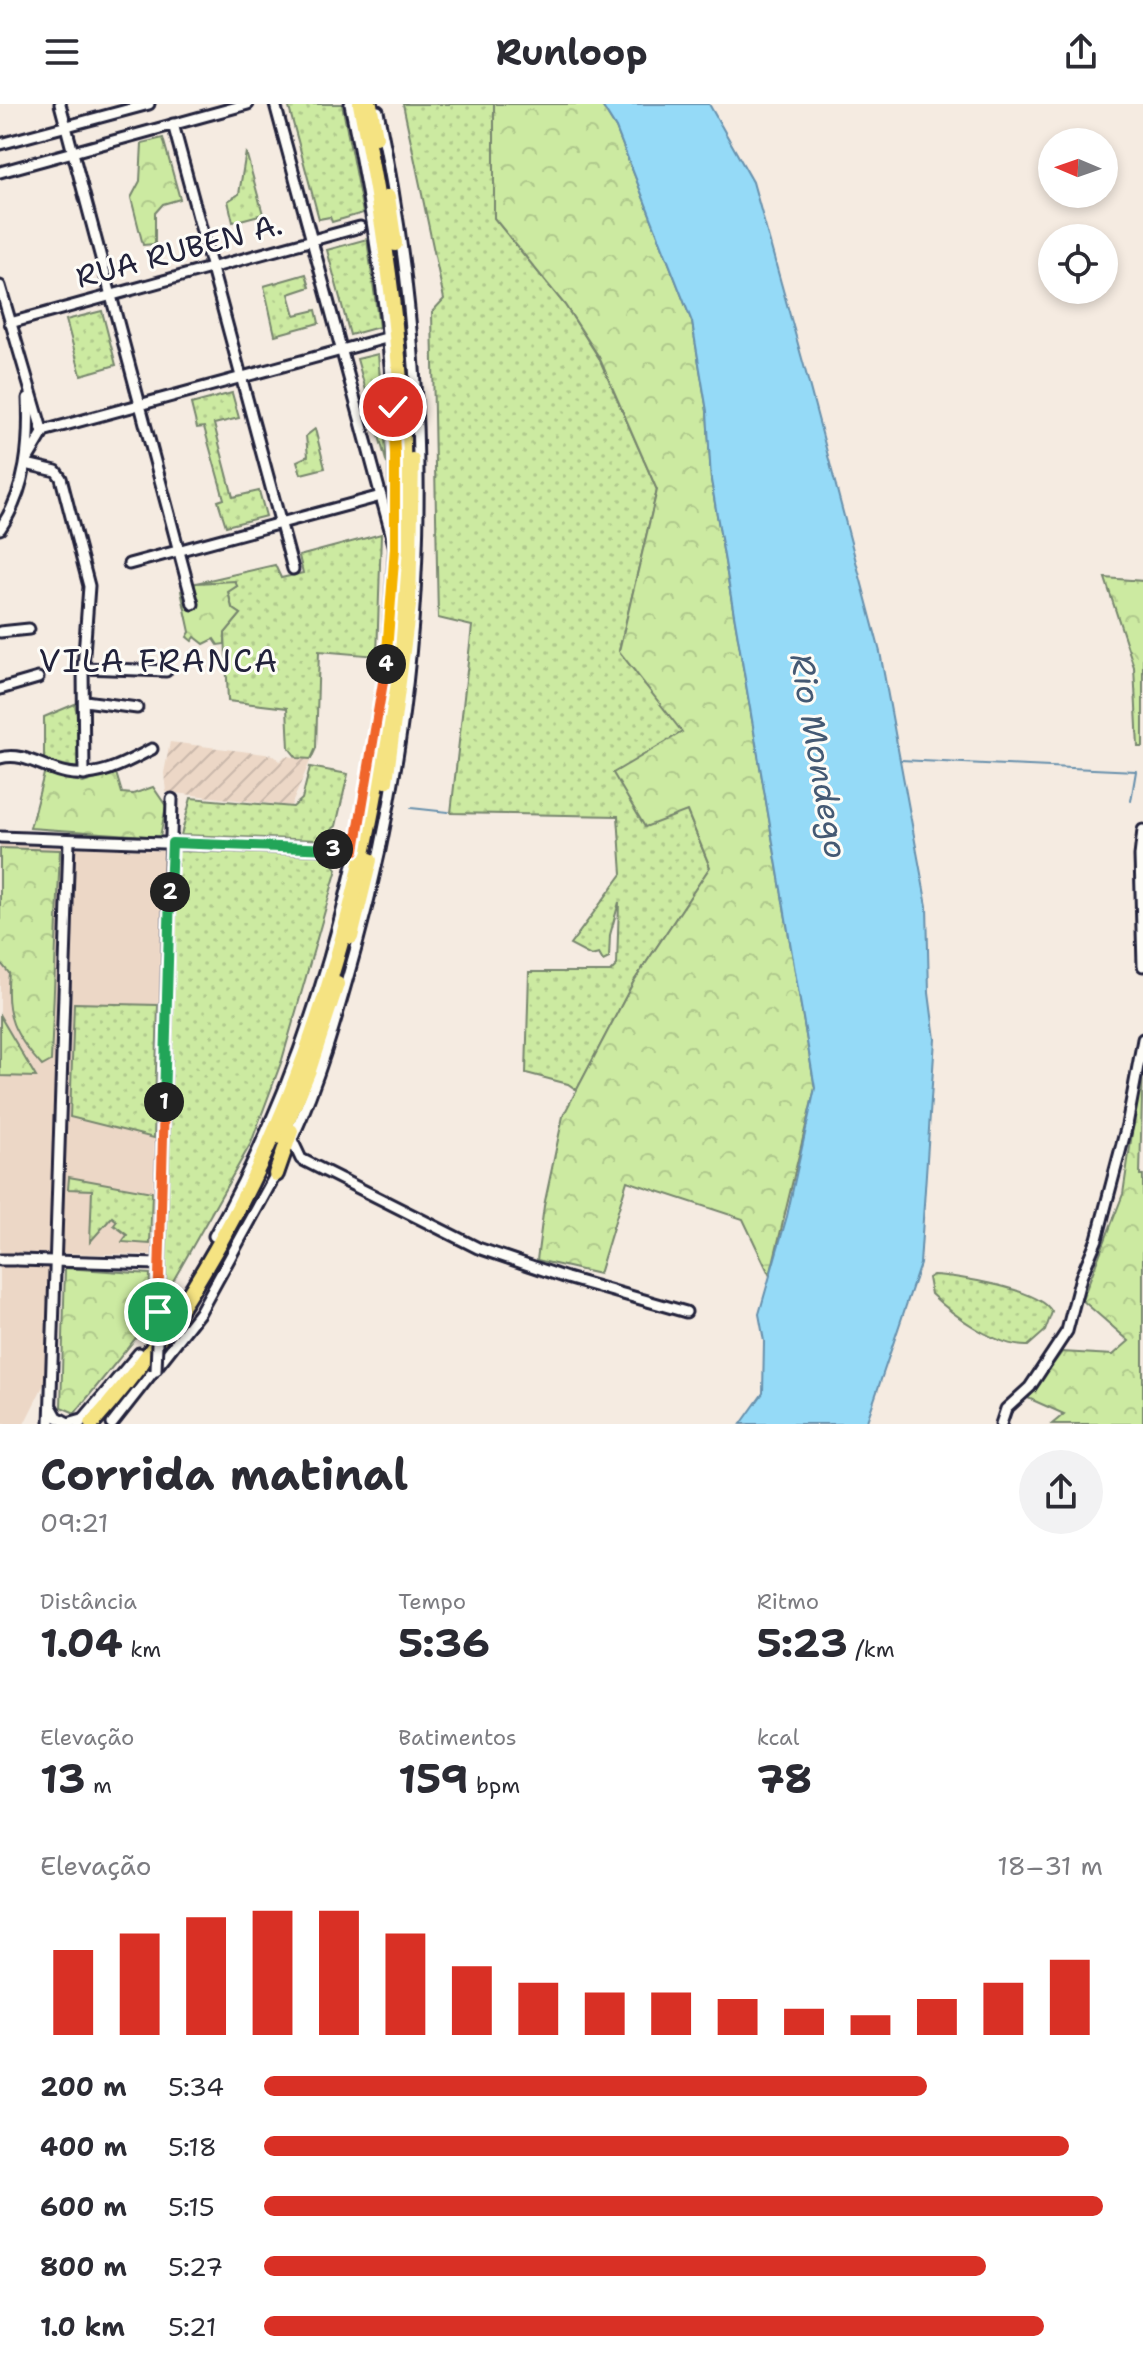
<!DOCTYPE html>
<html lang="pt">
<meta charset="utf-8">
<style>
:root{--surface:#fff;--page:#f2f2f3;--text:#2b2b33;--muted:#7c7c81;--accent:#d93025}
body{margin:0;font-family:"Shantell Sans",sans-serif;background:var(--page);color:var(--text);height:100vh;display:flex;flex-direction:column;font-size:30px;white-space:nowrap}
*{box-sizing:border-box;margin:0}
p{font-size:26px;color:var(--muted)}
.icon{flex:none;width:44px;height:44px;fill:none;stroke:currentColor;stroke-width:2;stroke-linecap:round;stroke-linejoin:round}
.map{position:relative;height:1320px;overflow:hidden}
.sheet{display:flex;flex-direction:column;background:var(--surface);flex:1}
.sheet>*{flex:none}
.needle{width:52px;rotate:272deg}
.fabs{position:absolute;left:1038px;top:24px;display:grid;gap:16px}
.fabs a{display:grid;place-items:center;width:80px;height:80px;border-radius:50%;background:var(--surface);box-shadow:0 4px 12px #0003;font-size:40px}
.pin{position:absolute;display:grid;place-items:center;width:68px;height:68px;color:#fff;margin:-34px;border:4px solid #fff;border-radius:50%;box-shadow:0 2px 8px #0007}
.km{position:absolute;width:40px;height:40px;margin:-20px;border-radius:50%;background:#222;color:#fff;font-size:22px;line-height:40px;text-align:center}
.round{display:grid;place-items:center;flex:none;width:84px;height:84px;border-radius:42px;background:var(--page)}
.headline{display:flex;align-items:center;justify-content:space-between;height:136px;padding:0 40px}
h1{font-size:44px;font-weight:700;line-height:60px}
.stats{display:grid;grid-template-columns:repeat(3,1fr);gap:12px;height:136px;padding:8px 40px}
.stats div{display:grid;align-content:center}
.stats b{font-size:40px;font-weight:700}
.stats small{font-size:22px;font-weight:400}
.stats p{font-size:22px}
.chart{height:224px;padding:16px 40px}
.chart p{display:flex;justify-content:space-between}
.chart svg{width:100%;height:144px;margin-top:8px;stroke:var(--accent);stroke-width:6}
ul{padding:0 40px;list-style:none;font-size:26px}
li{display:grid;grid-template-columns:128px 96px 1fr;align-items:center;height:60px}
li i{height:20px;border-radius:10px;background:var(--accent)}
header{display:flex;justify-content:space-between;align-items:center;height:104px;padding:0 40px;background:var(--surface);font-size:36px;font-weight:700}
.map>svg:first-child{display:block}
</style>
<header><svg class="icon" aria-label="menu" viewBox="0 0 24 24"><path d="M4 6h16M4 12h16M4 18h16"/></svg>Runloop<svg class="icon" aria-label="share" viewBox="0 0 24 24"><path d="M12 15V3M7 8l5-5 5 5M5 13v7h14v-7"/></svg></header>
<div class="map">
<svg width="1143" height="1320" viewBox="0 0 1143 1320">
<defs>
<pattern id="industrial-furrows" width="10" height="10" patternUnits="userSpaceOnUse" patternTransform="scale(2)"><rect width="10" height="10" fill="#ecd7c6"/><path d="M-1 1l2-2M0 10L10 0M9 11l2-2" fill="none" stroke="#cab8ab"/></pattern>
<pattern id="grass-dots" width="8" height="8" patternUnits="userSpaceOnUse" patternTransform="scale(2)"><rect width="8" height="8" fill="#cceaa1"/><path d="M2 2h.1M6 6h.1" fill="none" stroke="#afc88c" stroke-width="1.8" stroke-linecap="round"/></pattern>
<pattern id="forest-crowns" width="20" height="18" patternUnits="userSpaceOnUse" patternTransform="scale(2)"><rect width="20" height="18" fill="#cceaa1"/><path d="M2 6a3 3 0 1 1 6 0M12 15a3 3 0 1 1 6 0" fill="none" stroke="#afc88c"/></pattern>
</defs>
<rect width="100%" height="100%" fill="#f5ebe1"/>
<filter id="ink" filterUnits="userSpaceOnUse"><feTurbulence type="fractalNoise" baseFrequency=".0125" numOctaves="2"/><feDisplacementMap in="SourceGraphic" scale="16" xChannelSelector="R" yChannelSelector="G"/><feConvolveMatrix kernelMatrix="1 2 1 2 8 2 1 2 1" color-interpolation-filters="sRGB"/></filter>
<g filter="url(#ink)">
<path fill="#ecd7c6" d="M 0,740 L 166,747 L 154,1151 L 51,1149 L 46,1276 L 24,1320 L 0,1320 Z"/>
<path fill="url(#industrial-furrows)" d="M 170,638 L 273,651 L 280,657 L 285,652 L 311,655 L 291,702 L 166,688 L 164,669 Z"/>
<g fill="url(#grass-dots)" stroke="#77866e" stroke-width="2">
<path d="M 288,0 L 342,0 L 363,109 L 332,118 L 330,113 L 319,115 Z"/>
<path d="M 403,0 L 494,0 L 494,114 L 565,201 L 599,254 L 657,386 L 619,547 L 683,628 L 687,707 L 710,763 L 634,877 L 577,986 L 568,980 L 526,969 L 529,868 L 610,868 L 617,861 L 619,798 L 610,831 L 609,854 L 603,857 L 599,850 L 591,852 L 570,841 L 622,770 L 618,712 L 451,709 L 472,522 L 438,514 L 432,208 L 444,195 Z"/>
<path d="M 246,48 L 263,110 L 233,118 L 228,97 L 239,90 Z"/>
<path d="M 367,135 L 379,223 L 350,231 L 327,146 Z"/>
<path d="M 306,170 L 310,183 L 289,190 L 295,211 L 316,206 L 319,219 L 275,231 L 264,182 Z"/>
<path d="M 102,207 L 116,261 L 81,271 L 66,216 Z"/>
<path d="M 378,250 L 387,360 L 357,255 Z"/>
<path d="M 232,289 L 239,314 L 214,320 L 233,393 L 259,387 L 266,412 L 226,422 L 218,397 L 224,395 L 204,323 L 197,324 L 191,300 Z"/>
<path d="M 315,325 L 325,364 L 301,370 L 297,357 L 308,352 L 306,332 Z"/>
<path d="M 381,430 L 377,552 L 319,547 L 316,644 L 311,655 L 297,654 L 289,644 L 287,604 L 228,597 L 225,529 L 241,510 L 232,504 L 228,487 L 237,482 L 234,478 L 196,479 L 275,461 L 281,474 L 303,469 L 299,452 Z"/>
<path d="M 75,600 L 80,627 L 79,665 L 44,656 L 44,613 Z"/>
<path d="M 310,663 L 348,670 L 336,722 L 319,736 L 181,731 L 191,694 L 293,703 L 302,695 Z"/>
<path d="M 176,747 L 326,749 L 337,765 L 282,956 L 251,1039 L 164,1193 Z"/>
<path d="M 74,899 L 158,901 L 154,1034 L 70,1013 Z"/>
<path d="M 69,1073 L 152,1088 L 150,1140 L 122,1138 L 127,1131 L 114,1121 L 117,1117 L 112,1113 L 90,1138 L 92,1086 L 68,1085 Z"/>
<path d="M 933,1171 C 958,1172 1041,1185 1052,1208 L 1045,1227 L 1028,1242 C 996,1243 953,1211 931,1190 L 928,1174 Z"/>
</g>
<g fill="url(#forest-crowns)" stroke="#77866e" stroke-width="2">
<path d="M 494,0 L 601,0 L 616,24 L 692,218 L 707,307 L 711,376 L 815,984 L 770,1172 L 743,1115 L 627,1077 L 599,1170 L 537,1156 L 544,1102 L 563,1012 L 634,877 L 710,763 L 687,707 L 645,723 L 613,669 L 682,628 L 619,547 L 657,386 L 599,253 L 565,201 L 494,114 Z"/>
<path d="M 163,34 L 180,95 L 163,100 L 155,109 L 155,140 L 143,141 L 131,94 L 140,77 L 142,39 Z"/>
<path d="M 1105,474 L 1143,477 L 1143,643 L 1138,643 L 1134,563 Z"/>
<path d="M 235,477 L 237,482 L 228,488 L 232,504 L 241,510 L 225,529 L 225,540 L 218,541 L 214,535 L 204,540 L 195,533 L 192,537 L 187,533 L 190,528 L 181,487 L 196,479 Z"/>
<path d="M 45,666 L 83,679 L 116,669 L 122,689 L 133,690 L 153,683 L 166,702 L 160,733 L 30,724 Z"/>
<path d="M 0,744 L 60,746 L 51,957 L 42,962 C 14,931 4,912 9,869 L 0,858 Z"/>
<path d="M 0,912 L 36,973 L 0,972 Z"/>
<path d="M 1143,956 L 1140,1071 L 1143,1071 L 1143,1320 L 1052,1320 L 1064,1310 L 1028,1294 L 1062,1248 L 1113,1251 L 1129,1237 L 1082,1196 L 1123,1090 Z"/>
<path d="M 65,1164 L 150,1170 L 148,1219 L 75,1309 L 61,1303 Z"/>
</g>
<path fill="#95daf7" stroke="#6790ac" stroke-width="2" d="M 601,0 L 709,0 L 753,78 L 806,269 L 880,548 L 927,802 L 929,889 L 935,935 L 920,1160 L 866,1320 L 741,1320 L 763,1289 L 764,1237 L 759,1210 L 787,1112 L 815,984 L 711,376 L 707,307 L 692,218 L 616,24 Z"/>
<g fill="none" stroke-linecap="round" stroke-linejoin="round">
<g stroke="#6790ac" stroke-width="2">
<path d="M 900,656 L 1136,667 L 1131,697"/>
<path d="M 411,704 L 448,708"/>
</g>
<defs>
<g id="minor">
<path d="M 60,0 L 193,500"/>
<path d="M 275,0 L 395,444"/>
<path d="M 350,0 C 377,128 397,262 395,393"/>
<path d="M 173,20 L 293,465"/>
<path d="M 0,40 L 149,0"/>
<path d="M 0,68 L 248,0"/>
<path d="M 0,182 L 43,329 L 27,356"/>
<path d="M 10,219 L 360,123"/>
<path d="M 43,327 L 386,234"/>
<path d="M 26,360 L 56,367 L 61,374 L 89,482 L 83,564 L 84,671"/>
<path d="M 0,425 C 27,385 30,340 28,294"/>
<path d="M 129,460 L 381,392"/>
<path d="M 0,528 L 29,525"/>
<path d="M 389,529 L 395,440"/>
<path d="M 83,564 L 166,567"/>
<path d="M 0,585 L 38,574"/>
<path d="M 85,597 L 137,604"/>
<path d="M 0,654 C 24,647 43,665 67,669 C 99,675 125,659 152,645"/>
<path d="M 1143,726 L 1140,752 L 1143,862"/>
<path d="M 0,733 L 355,746"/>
<path d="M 293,1033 C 321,972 338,908 356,844 C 432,568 437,286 378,7"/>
<path d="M 292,1036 L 301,1055 L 478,1144 L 567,1174 L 686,1208"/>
<path d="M 214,1132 C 312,959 365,756 386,560"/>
<path d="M 0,1156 L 14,1156"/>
<path d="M 18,1156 L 159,1160"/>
<path d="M 158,1212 L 172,695"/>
<path d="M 155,1227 L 174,1200"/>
<path d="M 52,1304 L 57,1313 L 68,1319 L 82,1315"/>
<path d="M 50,1320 L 69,737"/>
<path d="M 79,1320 L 139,1249"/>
<path d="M 112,1320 L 200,1208 L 277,1068"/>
<path d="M 1001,1320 L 1006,1305 L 1030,1283 L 1067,1227 L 1081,1173 L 1097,1135 L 1127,1021 L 1143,935"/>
</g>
<g id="highway">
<path d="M 370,0 L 376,33"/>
<path d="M 388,93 L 395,140"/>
<path d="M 386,677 L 409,501 L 412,356"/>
<path d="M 351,833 L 370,756"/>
<path d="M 281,1033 L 309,966 L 337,880"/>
<path d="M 276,1070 L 291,1027"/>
<path d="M 92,1320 C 318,1066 410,674 403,340 C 400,225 383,112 360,0"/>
</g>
</defs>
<use href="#minor" stroke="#22223b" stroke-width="15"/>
<use href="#highway" stroke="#22223b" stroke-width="20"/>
<use href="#minor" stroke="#fdfcf7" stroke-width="9"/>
<use href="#highway" stroke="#f5e382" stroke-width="14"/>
<defs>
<path id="minor-bridge" d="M 156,1267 L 158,1212"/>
</defs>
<use href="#minor-bridge" stroke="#22223b" stroke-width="15" stroke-linecap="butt"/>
<use href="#minor-bridge" stroke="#fdfcf7" stroke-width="9"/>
</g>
</g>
<g fill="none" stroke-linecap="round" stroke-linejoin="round" filter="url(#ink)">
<defs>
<path id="split-1" d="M 158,1208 L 164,998"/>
<path id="split-2" d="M 164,998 L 170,788"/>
<path id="split-3" d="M 170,788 L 172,739 L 333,745"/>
<path id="split-4" d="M 333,745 L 355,746 L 386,560"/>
<path id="split-5" d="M 386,560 L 395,444 L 395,351"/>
<path id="split-6" d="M 393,303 L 395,351"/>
</defs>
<use href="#split-1" stroke="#fff" stroke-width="16"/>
<use href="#split-2" stroke="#fff" stroke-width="16"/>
<use href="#split-3" stroke="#fff" stroke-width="16"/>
<use href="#split-4" stroke="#fff" stroke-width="16"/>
<use href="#split-5" stroke="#fff" stroke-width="16"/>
<use href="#split-6" stroke="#fff" stroke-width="16"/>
<use href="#split-1" stroke="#f0652b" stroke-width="10"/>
<use href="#split-2" stroke="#22a559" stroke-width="10"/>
<use href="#split-3" stroke="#22a559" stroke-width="10"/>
<use href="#split-4" stroke="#f0652b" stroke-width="10"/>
<use href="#split-5" stroke="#f5b400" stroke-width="10"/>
<use href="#split-6" stroke="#f5b400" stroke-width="10"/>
</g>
<g text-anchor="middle" stroke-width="6" stroke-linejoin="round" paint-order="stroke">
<g font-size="30" fill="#22223b" stroke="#fdfcf7">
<text transform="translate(179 147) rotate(-15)" y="10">RUA RUBEN A.</text>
</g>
<g font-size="32" letter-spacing="2" fill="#22223b" stroke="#fdfcf7">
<text x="159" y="568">VILA FRANCA</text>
</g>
<g font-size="32" font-style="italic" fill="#445973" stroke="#fdfcf7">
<text transform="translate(819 652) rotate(80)" y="11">Rio Mondego</text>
</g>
</g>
</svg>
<div class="fabs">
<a><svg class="needle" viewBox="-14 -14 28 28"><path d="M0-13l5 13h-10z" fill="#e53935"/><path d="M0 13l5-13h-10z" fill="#7c7c81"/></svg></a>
<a><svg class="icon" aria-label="locate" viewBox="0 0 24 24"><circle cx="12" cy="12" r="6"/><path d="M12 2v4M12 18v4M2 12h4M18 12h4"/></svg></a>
</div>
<div class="pin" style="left:158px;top:1208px;background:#1e9e55"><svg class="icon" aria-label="arrive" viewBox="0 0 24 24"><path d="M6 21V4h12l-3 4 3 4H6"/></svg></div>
<div class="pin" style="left:393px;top:303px;background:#d93025"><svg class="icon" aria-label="check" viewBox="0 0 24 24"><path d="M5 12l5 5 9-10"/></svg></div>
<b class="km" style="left:164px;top:998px">1</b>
<b class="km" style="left:170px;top:788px">2</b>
<b class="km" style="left:333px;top:745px">3</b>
<b class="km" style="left:386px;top:560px">4</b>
</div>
<section class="sheet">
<div class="headline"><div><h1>Corrida matinal</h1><p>09:21</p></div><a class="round"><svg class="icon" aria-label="share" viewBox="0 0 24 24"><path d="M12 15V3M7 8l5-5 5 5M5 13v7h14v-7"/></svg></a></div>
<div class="stats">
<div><p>Distância</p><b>1.04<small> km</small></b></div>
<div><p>Tempo</p><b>5:36</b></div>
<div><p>Ritmo</p><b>5:23<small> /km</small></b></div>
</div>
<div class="stats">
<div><p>Elevação</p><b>13<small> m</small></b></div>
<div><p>Batimentos</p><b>159<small> bpm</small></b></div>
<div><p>kcal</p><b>78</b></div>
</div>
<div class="chart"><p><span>Elevação</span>18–31 m</p>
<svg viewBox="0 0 160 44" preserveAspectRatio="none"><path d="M5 44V18M15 44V13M25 44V8M35 44V6M45 44V6M55 44V13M65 44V23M75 44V28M85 44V31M95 44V31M105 44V33M115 44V36M125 44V38M135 44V33M145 44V28M155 44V21"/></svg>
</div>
<ul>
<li><b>200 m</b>5:34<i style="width:79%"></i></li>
<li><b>400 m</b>5:18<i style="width:96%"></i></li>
<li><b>600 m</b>5:15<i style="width:100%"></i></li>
<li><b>800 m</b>5:27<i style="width:86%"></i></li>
<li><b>1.0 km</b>5:21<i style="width:93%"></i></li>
</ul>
</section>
